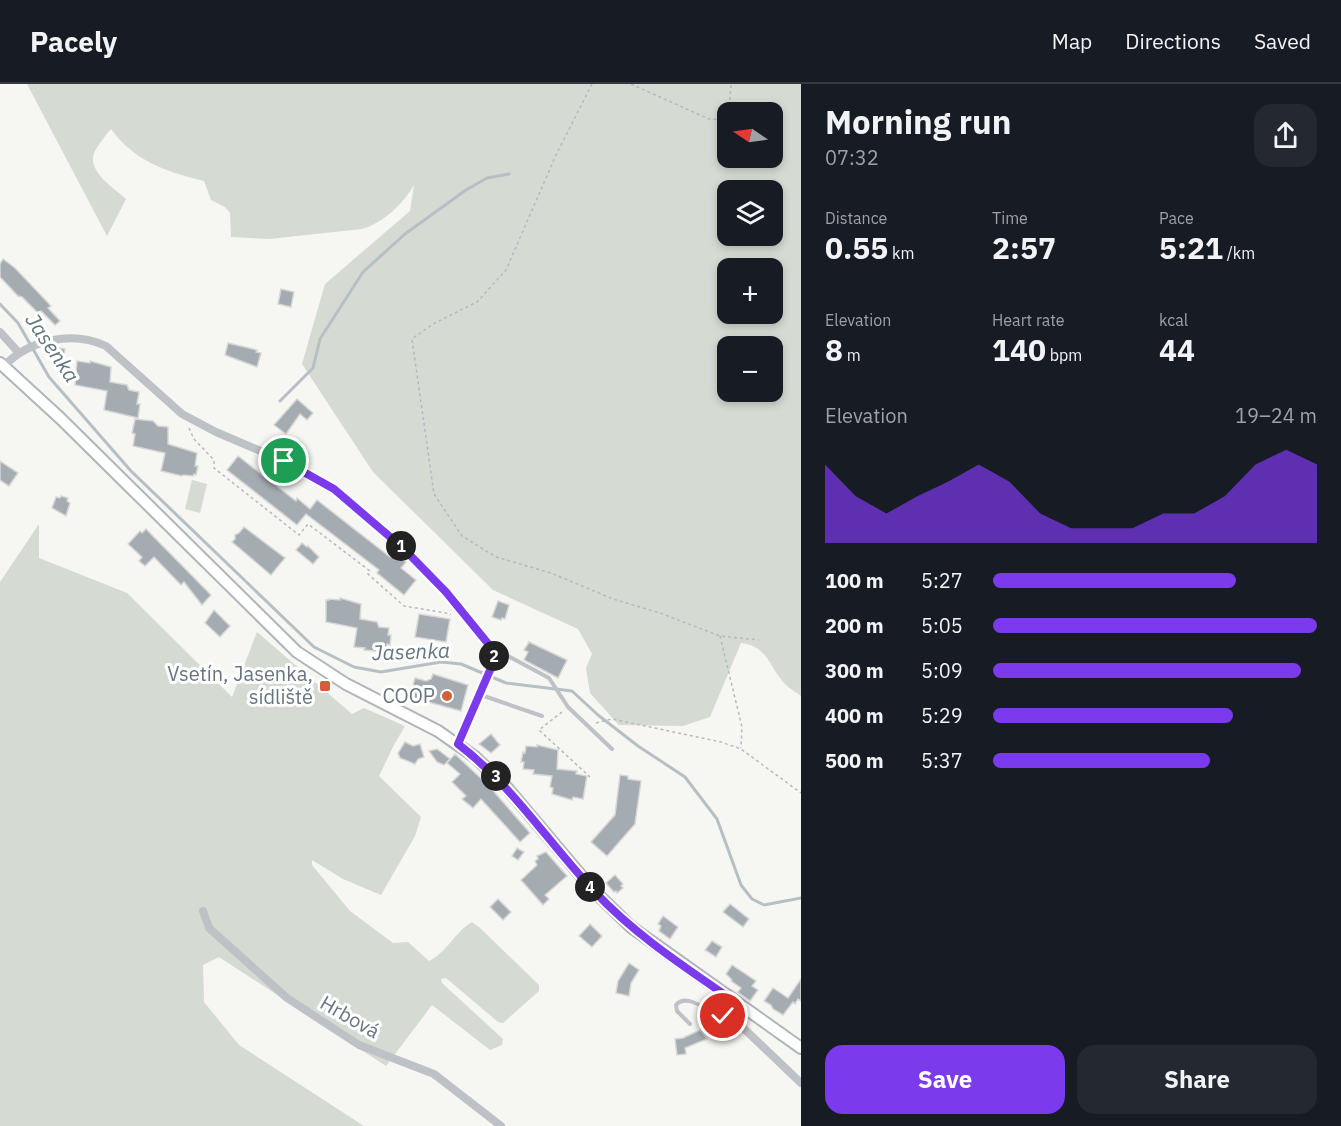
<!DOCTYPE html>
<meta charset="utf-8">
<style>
:root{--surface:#171b24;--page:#242831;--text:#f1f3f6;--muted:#9ea1a6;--line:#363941;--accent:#7c3aed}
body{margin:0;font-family:"IBM Plex Sans",sans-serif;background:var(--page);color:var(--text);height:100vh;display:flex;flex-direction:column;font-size:22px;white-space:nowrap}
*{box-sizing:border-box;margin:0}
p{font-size:20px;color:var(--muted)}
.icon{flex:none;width:33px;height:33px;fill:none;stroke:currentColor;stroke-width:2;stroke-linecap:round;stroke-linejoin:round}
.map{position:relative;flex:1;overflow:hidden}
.details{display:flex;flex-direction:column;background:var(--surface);width:540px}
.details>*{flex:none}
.needle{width:39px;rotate:283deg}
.fabs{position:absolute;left:717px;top:18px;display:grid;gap:12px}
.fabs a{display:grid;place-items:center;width:66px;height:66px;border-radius:12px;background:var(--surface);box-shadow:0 3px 9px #0003;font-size:30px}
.pin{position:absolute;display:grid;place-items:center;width:51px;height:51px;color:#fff;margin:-26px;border:3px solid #fff;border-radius:50%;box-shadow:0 2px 6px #0007}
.km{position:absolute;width:30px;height:30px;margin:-15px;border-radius:50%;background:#222;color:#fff;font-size:16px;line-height:30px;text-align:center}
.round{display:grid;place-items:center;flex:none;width:63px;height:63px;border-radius:18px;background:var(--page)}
.head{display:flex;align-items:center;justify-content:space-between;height:102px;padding:0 24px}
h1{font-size:33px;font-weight:800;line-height:45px}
.stats{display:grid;grid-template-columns:repeat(3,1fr);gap:9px;height:102px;padding:6px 24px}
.stats div{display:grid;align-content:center}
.stats b{font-size:30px;font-weight:800}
.stats small{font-size:16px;font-weight:400}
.stats p{font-size:16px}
.chart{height:168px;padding:12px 24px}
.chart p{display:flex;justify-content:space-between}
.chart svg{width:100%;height:108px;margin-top:6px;fill:var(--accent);opacity:.7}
.action{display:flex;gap:12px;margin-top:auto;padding:12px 24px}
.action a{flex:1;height:69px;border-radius:18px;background:var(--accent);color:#fff;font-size:24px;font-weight:800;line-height:69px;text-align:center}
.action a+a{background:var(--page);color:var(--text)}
ul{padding:0 24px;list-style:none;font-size:20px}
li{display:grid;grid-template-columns:96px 72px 1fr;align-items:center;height:45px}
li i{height:15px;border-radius:8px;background:var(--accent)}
header{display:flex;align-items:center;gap:36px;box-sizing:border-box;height:84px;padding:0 30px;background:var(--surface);border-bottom:2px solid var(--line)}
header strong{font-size:28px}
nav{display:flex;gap:33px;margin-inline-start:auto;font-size:21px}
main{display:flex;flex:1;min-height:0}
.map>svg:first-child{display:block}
</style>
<header>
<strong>Pacely</strong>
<nav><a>Map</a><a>Directions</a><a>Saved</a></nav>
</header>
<main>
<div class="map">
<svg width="801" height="1042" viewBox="0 0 801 1042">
<rect width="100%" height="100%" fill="#f6f6f3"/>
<g fill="#d5dad3" fill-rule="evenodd">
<path d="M 27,0 L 801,0 L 801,612 C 796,608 790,605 785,600 C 769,583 768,562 741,559 L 710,633 L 683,642 L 619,641 L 590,609 L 586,584 L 592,570 L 578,545 L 493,506 L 373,388 L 302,280 L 325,200 L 410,127 L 414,101 C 403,120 383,139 362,145 L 269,155 L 231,153 L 230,129 L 225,123 L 211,116 L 204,97 C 167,88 134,77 111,45 C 105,52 98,61 94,69 C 87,88 115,105 126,115 L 107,152 ZM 728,28 L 772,28 L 772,74 L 728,74 ZM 728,106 L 772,106 L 772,152 L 728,152 ZM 772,184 L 772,230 L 728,230 L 728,184 ZM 772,262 L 772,308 L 728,308 L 728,262 Z"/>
<path d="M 192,396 L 207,400 L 200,429 L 185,425 Z"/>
<path d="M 39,440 L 39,474 L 127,509 L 232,613 L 257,548 L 352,630 L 364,624 L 405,642 L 394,661 L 379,692 L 421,733 L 415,752 L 381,811 L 343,795 L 312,776 L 312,781 L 350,827 L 393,859 L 408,858 L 429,877 C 447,868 455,848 472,838 L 480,844 L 539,901 L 539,907 L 503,939 L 498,938 L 446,894 L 441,895 L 442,899 L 503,955 L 502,961 L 490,966 L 432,921 L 386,982 L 219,873 L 203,881 L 204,918 L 239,961 L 364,1042 L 0,1042 L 0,498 Z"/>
</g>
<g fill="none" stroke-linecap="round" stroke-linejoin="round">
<g stroke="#b6c0c4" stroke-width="3">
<path d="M 0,220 L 18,239 L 49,293 L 131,387 L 314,563 L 354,583 L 381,588 L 441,578 L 461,580 L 506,599 L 572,607 L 598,631 L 638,662 L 685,693 L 717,735 L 741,801 L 752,815 L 764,821 L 801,814"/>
<path d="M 280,317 L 313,284 L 320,255 L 363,188 L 405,150 L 466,106 L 487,94 L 509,90"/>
</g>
</g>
<g fill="#a4abb1" stroke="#d7d7d6" stroke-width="1.5">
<path d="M 3,175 L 15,184 L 51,222 L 48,224 L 60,237 L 55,241 L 41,227 L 38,229 L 22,213 L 18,212 L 0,193 L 0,180 Z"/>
<path d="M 281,205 L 294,208 L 291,223 L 278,220 Z"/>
<path d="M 228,259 L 257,266 L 256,268 L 261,269 L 257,283 L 225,271 Z"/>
<path d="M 56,263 L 65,265 L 64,272 L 55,271 Z"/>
<path d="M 77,277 L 90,279 L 90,277 L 111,283 L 110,298 L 127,301 L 129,306 L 139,308 L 137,320 L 140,320 L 138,334 L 104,326 L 107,307 L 75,301 Z"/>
<path d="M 297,315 L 313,329 L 307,336 L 300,330 L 286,350 L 274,341 Z"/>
<path d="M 135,335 L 153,337 L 158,342 L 168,343 L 168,360 L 197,369 L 195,382 L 198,382 L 196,391 L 194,390 L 193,392 L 183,391 L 182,392 L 161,387 L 165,369 L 133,362 L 135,350 L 132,349 Z"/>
<path d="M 238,372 L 296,417 L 297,414 L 310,425 L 317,416 L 390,473 L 393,468 L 406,478 L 401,484 L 416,496 L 404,511 L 377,489 L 379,486 L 306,430 L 297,441 L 227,386 Z"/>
<path d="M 0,377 L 18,389 L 9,402 L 0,396 Z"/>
<path d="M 61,412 L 68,414 L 67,417 L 70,419 L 66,432 L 52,424 L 56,413 L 60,414 Z"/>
<path d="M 244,443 L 285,474 L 271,491 L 232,458 L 235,455 L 235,451 L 239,449 Z"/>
<path d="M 146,445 L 211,511 L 202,521 L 184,498 L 181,501 L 154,473 L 145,482 L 139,477 L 142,473 L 128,460 L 140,447 L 142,449 Z"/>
<path d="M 302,459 L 307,463 L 308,462 L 319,473 L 313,480 L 296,466 Z"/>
<path d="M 340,514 L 361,520 L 360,535 L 377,538 L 379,543 L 389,544 L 388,551 L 391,551 L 390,561 L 387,560 L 386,568 L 364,566 L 365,564 L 354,563 L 357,544 L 326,538 L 326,516 L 329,516 L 329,515 L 340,516 Z"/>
<path d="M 498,517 L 509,521 L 505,535 L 502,534 L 501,536 L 492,533 Z"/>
<path d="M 214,526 L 230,542 L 220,553 L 205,539 Z"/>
<path d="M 419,530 L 450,535 L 446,558 L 415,553 Z"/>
<path d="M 529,558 L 567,576 L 558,594 L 524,576 L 528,568 L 524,566 Z"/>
<path d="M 433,590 L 468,601 L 461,627 L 410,613 L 415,594 L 426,597 L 431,595 Z"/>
<path d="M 491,650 L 500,661 L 491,669 L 479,660 Z"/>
<path d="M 405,658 L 413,662 L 420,660 L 424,673 L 418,675 L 415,680 L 400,674 L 398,669 Z"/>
<path d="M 537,661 L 558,666 L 557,685 L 577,687 L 576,690 L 587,692 L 583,715 L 573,713 L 572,716 L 552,710 L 553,704 L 550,703 L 552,692 L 533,690 L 534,686 L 523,685 L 524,678 L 521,678 L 523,668 L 525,669 L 526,662 L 537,663 Z"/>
<path d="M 437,665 L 450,675 L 444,681 L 437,678 L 429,667 Z"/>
<path d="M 455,670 L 489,702 L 530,749 L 520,758 L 481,715 L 473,724 L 462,715 L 466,712 L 452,698 L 460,690 L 447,679 Z"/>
<path d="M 620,691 L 628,692 L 628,695 L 641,697 L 635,740 L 607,772 L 591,758 L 615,731 Z"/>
<path d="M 517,764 L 524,768 L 518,776 L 512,772 Z"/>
<path d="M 546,768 L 567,792 L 545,811 L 549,815 L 543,821 L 521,796 L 537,781 L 535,777 L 538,775 L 537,772 Z"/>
<path d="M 615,791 L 623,800 L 621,802 L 623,804 L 617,809 L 616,807 L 614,808 L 606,799 Z"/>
<path d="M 498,815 L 511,828 L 503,836 L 490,823 Z"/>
<path d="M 730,820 L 749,835 L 743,843 L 723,828 Z"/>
<path d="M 663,832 L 678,843 L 670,855 L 659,847 L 661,842 L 658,840 Z"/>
<path d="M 590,840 L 602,852 L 592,863 L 579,852 Z"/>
<path d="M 712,857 L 722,863 L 716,873 L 705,866 Z"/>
<path d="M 629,879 L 639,886 L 631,899 L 629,912 L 616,909 L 618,897 Z"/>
<path d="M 732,881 L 756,897 L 752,902 L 758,906 L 750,917 L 738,908 L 741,904 L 731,897 L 732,896 L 726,890 Z"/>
<path d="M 801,895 L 801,917 L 798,915 L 795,920 L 793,918 L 783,931 L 773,925 L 771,921 L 764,917 L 773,904 L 788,914 Z"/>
<path d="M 700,946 L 707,955 L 685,964 L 686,970 L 677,971 L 675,955 L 683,954 Z"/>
</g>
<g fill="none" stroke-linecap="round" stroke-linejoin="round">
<defs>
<path id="secondary" d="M 0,279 L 60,334 L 297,568 L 346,600 L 438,647 L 475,673 L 508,705 L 593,806 L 631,843 L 801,964"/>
</defs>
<use href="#secondary" stroke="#b0b5b9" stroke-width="14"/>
<g stroke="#b6b9bc" stroke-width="1.5" stroke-dasharray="3 3" stroke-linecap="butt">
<path d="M 592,0 L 556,71 L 506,186 L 477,218 L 433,240 L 412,255 L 434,410 L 462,452 L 496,473 L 551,489 L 613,515 L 660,529 L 720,552 L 759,556"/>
<path d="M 631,0 L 709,35 L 728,36"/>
<path d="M 729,28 L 731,0"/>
<path d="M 189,344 L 194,355 L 214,376 L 214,384 L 299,451 L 308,440 L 370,487 L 368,490 L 404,522 L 451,530"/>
<path d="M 720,552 L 742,643 L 741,664"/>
<path d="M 562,628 L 539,646 L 590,693"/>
<path d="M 596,639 L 612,635 L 721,658 L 741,665 L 801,709"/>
</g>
<g stroke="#bec1c5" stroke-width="4">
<path d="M 494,569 L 506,571 L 549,594 L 568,623 L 612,665"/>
<path d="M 481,611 L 542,632"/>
<path d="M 690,940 L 677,927 L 676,921 C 686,909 704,925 715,929 C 721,932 727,933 734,934"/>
</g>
<g stroke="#bec1c5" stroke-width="8">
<path d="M 0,248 L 19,269"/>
<path d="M 4,282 C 29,256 72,246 106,262 L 182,330 L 216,348 L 284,377 L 334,405 L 403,464 L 446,508 L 494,569 L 492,582 L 458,660"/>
<path d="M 203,827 L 209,844 L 287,914 L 359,961 L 434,990 L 501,1042"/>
<path d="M 734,917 L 732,927 L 737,938 L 801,999"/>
</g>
<use href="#secondary" stroke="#fff" stroke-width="10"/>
</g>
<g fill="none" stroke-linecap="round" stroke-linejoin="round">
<defs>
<path id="route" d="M 284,377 L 334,405 L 403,464 L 446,508 L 490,562 L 494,568 L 494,577 L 458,660 C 512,701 548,758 594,807 C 635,851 685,883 734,917 L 732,927 L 734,934 L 723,932"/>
</defs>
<use href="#route" stroke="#fff" stroke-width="12"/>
<use href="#route" stroke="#7c3aed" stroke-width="8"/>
</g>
<g fill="#cf603a" stroke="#fff" stroke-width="2">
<rect x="319" y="596" width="12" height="12" rx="3"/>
<circle cx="447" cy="612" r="6"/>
</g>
<g text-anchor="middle" stroke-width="6" stroke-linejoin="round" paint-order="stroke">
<g font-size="20" fill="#687581" stroke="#fff" text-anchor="end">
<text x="313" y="597">Vsetín, Jasenka,<tspan x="313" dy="23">sídliště</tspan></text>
<text x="435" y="619">COOP</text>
</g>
<g font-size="20" fill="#687581" stroke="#fff">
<text transform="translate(350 933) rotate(30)" y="7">Hrbová</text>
</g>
<g font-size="21" font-style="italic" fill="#64767d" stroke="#fff">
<text transform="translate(52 264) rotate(56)" y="7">Jasenka</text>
<text transform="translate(411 568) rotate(-2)" y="7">Jasenka</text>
</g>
</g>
</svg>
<div class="fabs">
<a><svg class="needle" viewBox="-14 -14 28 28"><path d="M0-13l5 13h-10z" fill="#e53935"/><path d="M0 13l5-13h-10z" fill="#9ea1a6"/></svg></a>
<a><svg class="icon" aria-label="layers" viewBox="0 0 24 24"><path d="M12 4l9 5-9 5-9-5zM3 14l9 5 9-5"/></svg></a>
<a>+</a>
<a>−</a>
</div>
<div class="pin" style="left:284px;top:377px;background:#1e9e55"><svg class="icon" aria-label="arrive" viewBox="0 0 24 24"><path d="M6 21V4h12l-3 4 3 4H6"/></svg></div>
<div class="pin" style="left:723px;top:932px;background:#d93025"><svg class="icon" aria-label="check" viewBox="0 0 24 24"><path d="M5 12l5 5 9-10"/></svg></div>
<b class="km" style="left:401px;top:462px">1</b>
<b class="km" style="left:494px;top:572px">2</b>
<b class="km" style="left:496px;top:692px">3</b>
<b class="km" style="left:590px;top:803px">4</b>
</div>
<section class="details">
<div class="head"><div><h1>Morning run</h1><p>07:32</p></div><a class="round"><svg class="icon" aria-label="share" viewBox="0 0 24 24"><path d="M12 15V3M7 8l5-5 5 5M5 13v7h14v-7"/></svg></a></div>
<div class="stats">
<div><p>Distance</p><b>0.55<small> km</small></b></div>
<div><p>Time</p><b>2:57</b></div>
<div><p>Pace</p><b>5:21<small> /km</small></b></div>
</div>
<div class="stats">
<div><p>Elevation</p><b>8<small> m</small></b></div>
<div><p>Heart rate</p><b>140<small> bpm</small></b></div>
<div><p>kcal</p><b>44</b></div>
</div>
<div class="chart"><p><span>Elevation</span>19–24 m</p>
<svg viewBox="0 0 160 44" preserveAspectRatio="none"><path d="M0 44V12L10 25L20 32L30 25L40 19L50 12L60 19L70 32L80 38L90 38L100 38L110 32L120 32L130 25L140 12L150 6L160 12V44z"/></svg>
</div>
<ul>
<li><b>100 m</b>5:27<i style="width:75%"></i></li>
<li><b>200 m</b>5:05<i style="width:100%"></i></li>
<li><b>300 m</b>5:09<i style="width:95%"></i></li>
<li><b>400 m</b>5:29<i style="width:74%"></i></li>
<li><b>500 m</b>5:37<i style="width:67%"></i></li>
</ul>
<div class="action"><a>Save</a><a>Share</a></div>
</section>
</main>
